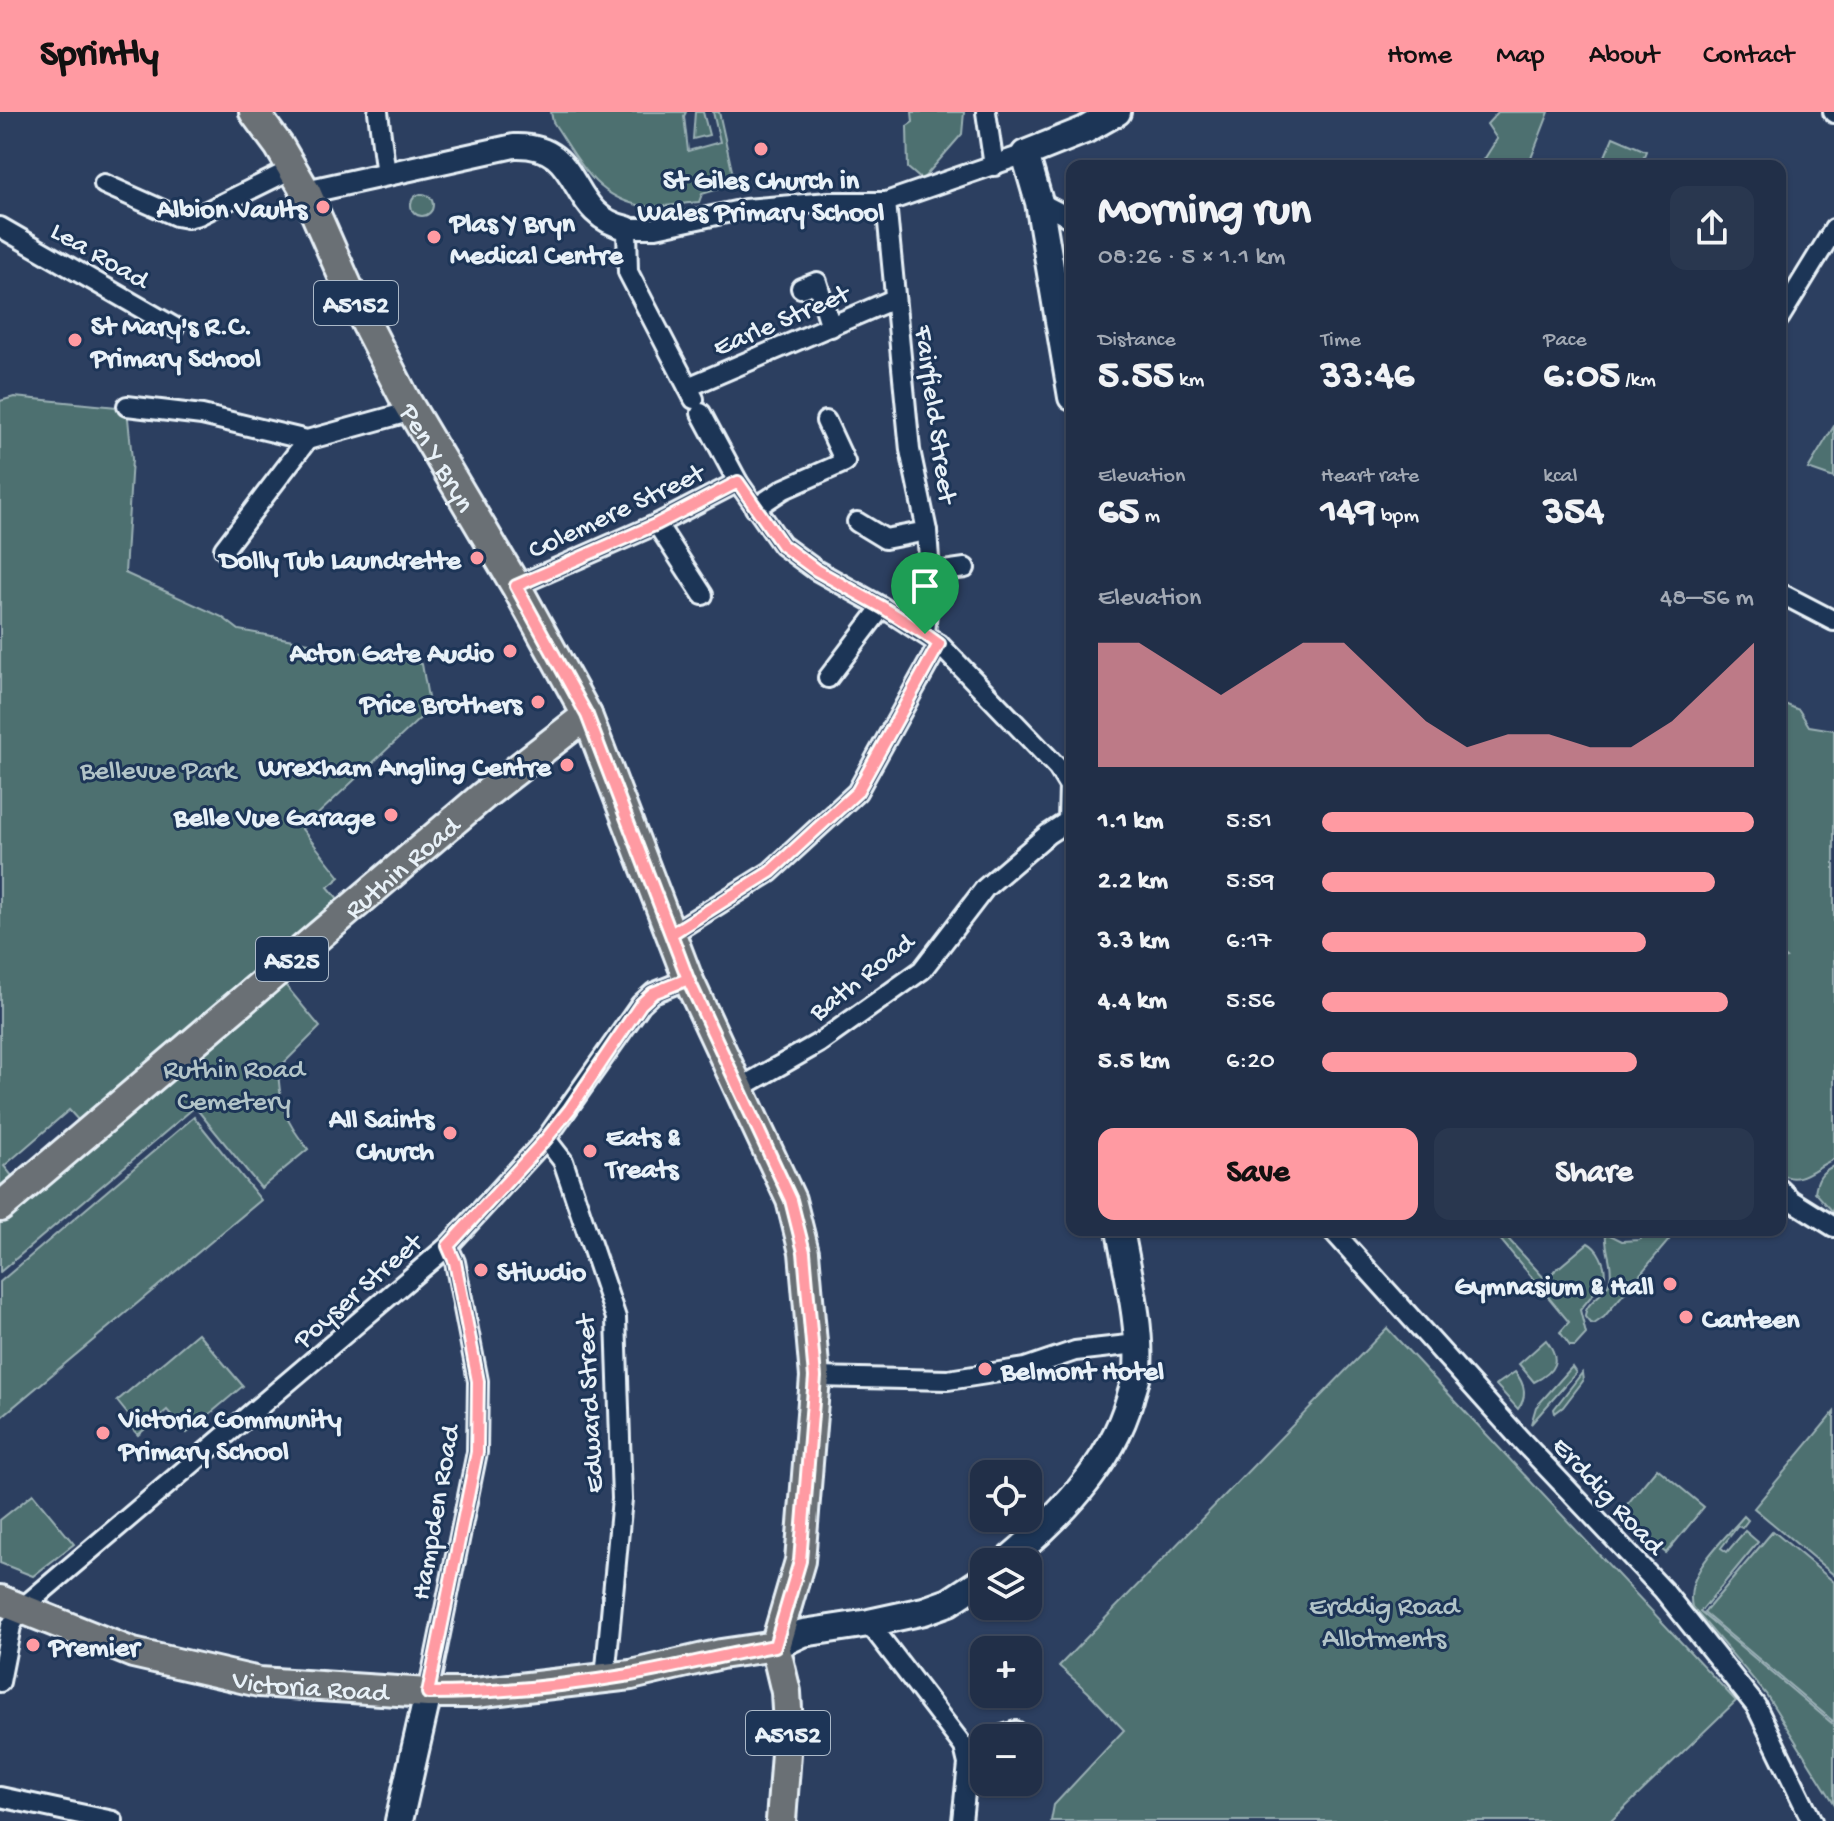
<!DOCTYPE html>
<meta charset="utf-8">
<style>
:root{--surface:#212f48;--page:#29374f;--text:#f1f3f6;--muted:#a2a9b4;--line:#3e4a60;--accent:#ff9aa2}
body{margin:0;font-family:"Gochi Hand",sans-serif;background:var(--page);color:var(--text);height:100vh;display:flex;flex-direction:column;font-size:30px;white-space:nowrap}
*{box-sizing:border-box;margin:0}
p{font-size:26px;color:var(--muted)}
.icon{flex:none;width:44px;height:44px;fill:none;stroke:currentColor;stroke-width:2;stroke-linecap:round;stroke-linejoin:round}
.map{position:relative;flex:1;overflow:hidden}
.details{position:absolute;left:1066px;top:48px;width:720px;height:1076px;display:flex;flex-direction:column;background:var(--surface);border-radius:16px;box-shadow:0 2px 6px #0004,0 0 0 2px var(--line)}
.details>*{flex:none}
.buttons{position:absolute;left:970px;top:1348px;display:grid;gap:16px}
.buttons a{display:grid;place-items:center;width:72px;height:72px;border-radius:16px;background:var(--surface);box-shadow:0 2px 6px #0004,0 0 0 2px var(--line);font-size:40px}
.pin{position:absolute;display:grid;place-items:center;width:68px;height:68px;color:#fff;margin:-82px -34px;border-radius:50% 50% 50% 0;rotate:-45deg;box-shadow:0 0 8px #0007}
.pin .icon{rotate:45deg}
.round{display:grid;place-items:center;flex:none;width:84px;height:84px;border-radius:16px;background:var(--page)}
.head{display:flex;align-items:center;justify-content:space-between;height:136px;padding:0 32px}
h1{font-size:44px;font-weight:700;line-height:60px}
.metrics{display:grid;grid-template-columns:repeat(3,1fr);gap:12px;height:136px;padding:8px 32px}
.metrics div{display:grid;align-content:center}
.metrics b{font-size:40px;font-weight:700}
.metrics small{font-size:22px;font-weight:400}
.metrics p{font-size:22px}
.chart{height:224px;padding:16px 32px}
.chart p{display:flex;justify-content:space-between}
.chart svg{width:100%;height:144px;margin-top:8px;fill:var(--accent);opacity:.7}
.action{display:flex;gap:16px;margin-top:auto;padding:16px 32px}
.action a{flex:1;height:92px;border-radius:16px;background:var(--accent);color:#111;font-size:32px;font-weight:700;line-height:92px;text-align:center}
.action a+a{background:var(--page);color:var(--text)}
ul{padding:0 32px;list-style:none;font-size:26px}
li{display:grid;grid-template-columns:128px 96px 1fr;align-items:center;height:60px}
li i{height:20px;border-radius:10px;background:var(--accent)}
header{display:flex;align-items:center;gap:48px;box-sizing:border-box;height:112px;padding:0 40px;background:var(--accent);color:#111}
header strong{font-size:38px}
nav{display:flex;gap:44px;margin-inline-start:auto;font-size:28px}
.map>svg:first-child{display:block}
</style>
<header>
<strong>Sprintly</strong>
<nav><a>Home</a><a>Map</a><a>About</a><a>Contact</a></nav>
</header>
<div class="map">
<svg width="1834" height="1709" viewBox="0 0 1834 1709">
<rect width="100%" height="100%" fill="#2c3f60"/>
<filter id="ink" filterUnits="userSpaceOnUse"><feTurbulence type="fractalNoise" baseFrequency=".0125" numOctaves="2"/><feDisplacementMap in="SourceGraphic" scale="16" xChannelSelector="R" yChannelSelector="G"/><feConvolveMatrix kernelMatrix="1 2 1 2 8 2 1 2 1" color-interpolation-filters="sRGB"/></filter>
<g filter="url(#ink)">
<g fill="#4d6f70" stroke="#9ab0b4" stroke-width="2">
<path d="M 551,0 L 686,0 L 684,4 L 688,39 L 720,30 L 713,0 L 719,0 L 735,72 L 702,82 L 699,90 C 682,91 659,97 642,94 C 593,84 579,48 553,10 Z"/>
<path d="M 695,0 L 703,0 L 709,23 L 693,27 Z"/>
<path d="M 912,0 L 964,0 L 962,22 L 922,68 L 908,56 L 907,14 L 913,10 Z"/>
<path d="M 1498,0 L 1549,0 L 1528,54 L 1480,54 L 1497,27 L 1487,12 Z"/>
<path d="M 1613,25 L 1646,39 L 1640,54 L 1601,54 Z"/>
<circle cx="422" cy="93" r="11"/>
<path d="M 14,285 L 127,296 L 132,347 L 125,461 L 222,505 L 239,518 L 422,552 L 430,597 L 302,717 L 340,765 L 328,775 L 339,788 L 80,1010 L 69,998 L 4,1054 L 13,1065 L 0,1076 L 0,289 Z"/>
<path d="M 1834,314 L 1834,366 L 1808,357 Z"/>
<path d="M 1780,590 L 1799,598 L 1809,614 L 1834,618 L 1834,1047 C 1816,1054 1799,1075 1780,1061 L 1780,848 L 1786,846 L 1780,841 Z"/>
<path d="M 282,869 L 320,915 L 278,957 C 280,994 284,1008 308,1037 L 261,1076 L 195,995 L 0,1160 L 0,1110 Z"/>
<path d="M 194,1005 L 261,1088 L 0,1306 L 0,1170 Z"/>
<path d="M 1834,1054 L 1834,1101 L 1815,1080 C 1817,1067 1821,1059 1834,1054 Z"/>
<path d="M 1500,1118 L 1545,1167 L 1588,1131 C 1598,1136 1605,1151 1605,1163 L 1598,1176 L 1580,1198 L 1586,1222 L 1575,1234 L 1570,1234 L 1560,1220 L 1569,1210 L 1495,1121 Z"/>
<path d="M 1647,1118 L 1655,1118 L 1669,1128 L 1604,1205 L 1594,1212 L 1590,1211 L 1585,1205 C 1585,1188 1606,1184 1610,1168 C 1614,1152 1604,1137 1606,1121 L 1622,1129 L 1639,1128 Z"/>
<path d="M 1387,1216 L 1736,1589 L 1611,1709 L 1051,1709 L 1054,1693 L 1124,1618 L 1088,1580 L 1059,1554 Z"/>
<path d="M 198,1221 L 243,1274 L 187,1321 L 167,1298 L 138,1323 L 129,1313 L 133,1309 L 117,1289 Z"/>
<path d="M 1546,1228 C 1562,1248 1555,1260 1534,1270 L 1519,1252 Z"/>
<path d="M 1572,1255 L 1576,1261 L 1531,1312 L 1536,1295 Z"/>
<path d="M 1515,1260 C 1525,1272 1528,1284 1518,1297 L 1496,1273 Z"/>
<path d="M 1582,1261 L 1583,1269 L 1563,1295 L 1555,1301 L 1554,1297 Z"/>
<path d="M 1834,1300 L 1834,1463 L 1754,1396 Z"/>
<path d="M 1657,1356 L 1704,1395 L 1666,1441 L 1619,1402 Z"/>
<path d="M 33,1382 L 74,1432 L 33,1464 L 0,1451 L 0,1408 Z"/>
<path d="M 1744,1404 L 1748,1408 L 1742,1416 L 1738,1414 L 1721,1436 L 1727,1440 L 1745,1419 L 1758,1430 L 1700,1500 L 1834,1613 L 1834,1691 L 1766,1582 L 1692,1495 C 1684,1461 1723,1429 1744,1404 Z"/>
<path d="M 1773,1419 L 1834,1470 L 1834,1610 L 1704,1501 Z"/>
</g>
<g fill="none" stroke-linecap="round" stroke-linejoin="round">
<defs>
<g id="minor">
<path d="M 378,0 L 386,63"/>
<path d="M 986,0 L 994,54"/>
<path d="M 1833,0 L 1834,1"/>
<path d="M 104,72 L 176,104 L 187,106 L 199,103 L 292,57"/>
<path d="M 886,90 L 910,338 L 927,419 L 930,461 L 925,522"/>
<path d="M 1039,90 L 1072,107"/>
<path d="M 0,115 L 174,215"/>
<path d="M 801,176 L 817,170 L 831,215"/>
<path d="M 1780,205 L 1834,117"/>
<path d="M 688,275 L 894,187"/>
<path d="M 694,287 L 628,160 L 627,116 L 656,116 L 745,97 L 829,90 L 886,90 L 1025,42"/>
<path d="M 127,294 L 202,303 L 307,328 L 412,299"/>
<path d="M 701,301 L 738,370 L 782,433 L 816,458 L 882,495 L 939,532 L 1058,656 L 1069,674 L 1068,709 L 1072,716"/>
<path d="M 755,396 L 784,377 L 845,350 L 826,309"/>
<path d="M 857,410 L 885,427 L 927,419"/>
<path d="M 657,412 L 703,483"/>
<path d="M 224,437 L 307,328"/>
<path d="M 930,461 L 965,456"/>
<path d="M 516,474 L 657,412 L 738,370"/>
<path d="M 1780,481 L 1834,509"/>
<path d="M 828,566 L 882,495"/>
<path d="M 671,822 L 770,760 L 857,680 L 939,532"/>
<path d="M 740,976 L 819,931 L 922,858 L 985,776 L 1048,722 L 1068,709"/>
<path d="M 546,1027 L 563,1049 L 616,1206 L 622,1387 L 605,1566"/>
<path d="M 1780,1077 L 1791,1088 L 1834,1115"/>
<path d="M 1332,1118 L 1521,1328 L 1663,1478 L 1756,1594 L 1812,1709"/>
<path d="M 815,1265 L 948,1268 L 1025,1256 L 1075,1239 L 1137,1232"/>
<path d="M 869,1511 L 964,1635 L 968,1652 L 962,1709"/>
<path d="M 0,1570 L 11,1514 L 21,1497 L 448,1134 L 546,1027 L 641,892 L 653,881 L 688,867"/>
<path d="M 428,1581 L 477,1340 L 478,1269 L 455,1150 L 448,1134"/>
<path d="M 993,1626 L 1016,1619"/>
<path d="M 0,1685 L 113,1709"/>
</g>
<path id="tertiary" d="M 306,80 L 514,34 C 586,31 564,103 627,116"/>
<g id="secondary">
<path d="M 1072,285 L 1039,90 L 1025,42 L 1085,18 L 1117,0"/>
<path d="M 1006,1450 C 1058,1406 1111,1354 1130,1287 C 1132,1278 1137,1267 1138,1258 C 1141,1212 1128,1163 1120,1118"/>
<path d="M 775,1534 L 803,1521 L 869,1511 L 924,1499 L 949,1490 L 984,1467"/>
<path d="M 399,1709 L 428,1581"/>
</g>
<g id="primary">
<path id="s1" d="M 254,0 L 279,34 L 306,80 L 350,180 L 405,287 L 516,474 L 587,603 L 688,867 L 791,1088 L 804,1140 L 815,1265 L 800,1449 L 775,1534 L 786,1580 L 788,1614 L 781,1709"/>
<path id="s2" d="M 0,1095 L 483,684 L 587,603"/>
<path id="s3" d="M 0,1488 L 133,1541 L 259,1570 L 428,1581 L 475,1581 L 631,1563 L 721,1542 L 775,1534"/>
</g>
</defs>
<use href="#minor" stroke="#e8f1f8" stroke-width="24"/>
<use href="#tertiary" stroke="#e8f1f8" stroke-width="28"/>
<use href="#secondary" stroke="#e8f1f8" stroke-width="32"/>
<use href="#primary" stroke="#e8f1f8" stroke-width="34"/>
<use href="#minor" stroke="#1d3557" stroke-width="18"/>
<use href="#tertiary" stroke="#1d3557" stroke-width="22"/>
<use href="#secondary" stroke="#1d3557" stroke-width="26"/>
<use href="#primary" stroke="#6b7074" stroke-width="28"/>
</g>
</g>
<g fill="none" stroke-linecap="round" stroke-linejoin="round" filter="url(#ink)">
<defs>
<path id="route" d="M 925,522 L 939,532 L 857,680 L 770,760 L 671,822 L 688,867 L 653,881 L 641,892 L 570,997 L 546,1027 L 448,1134 L 455,1150 L 478,1269 L 477,1340 L 428,1581 C 495,1581 564,1574 630,1563 C 679,1555 726,1542 775,1534 L 800,1449 L 815,1265 L 804,1140 L 791,1088 L 688,867 L 587,603 L 516,474 L 657,412 L 738,370 L 782,433 L 816,458 L 882,495 L 925,522"/>
</defs>
<use href="#route" stroke="#fff" stroke-width="16"/>
<use href="#route" stroke="#ff9aa2" stroke-width="10"/>
</g>
<g fill="#ff9aa2" stroke="#1d3557" stroke-width="3">
<circle cx="761" cy="37" r="8"/>
<circle cx="323" cy="95" r="8"/>
<circle cx="434" cy="125" r="8"/>
<circle cx="75" cy="228" r="8"/>
<circle cx="477" cy="446" r="8"/>
<circle cx="510" cy="539" r="8"/>
<circle cx="538" cy="590" r="8"/>
<circle cx="567" cy="653" r="8"/>
<circle cx="391" cy="703" r="8"/>
<circle cx="450" cy="1021" r="8"/>
<circle cx="590" cy="1039" r="8"/>
<circle cx="481" cy="1158" r="8"/>
<circle cx="1670" cy="1172" r="8"/>
<circle cx="1686" cy="1205" r="8"/>
<circle cx="985" cy="1257" r="8"/>
<circle cx="103" cy="1321" r="8"/>
<circle cx="33" cy="1533" r="8"/>
</g>
<g text-anchor="middle" stroke-width="6" stroke-linejoin="round" paint-order="stroke">
<g fill="#1d3557" stroke="#abb9c8" stroke-width="2">
<rect x="314" y="169" width="84" height="44" rx="6"/>
<rect x="256" y="825" width="72" height="44" rx="6"/>
<rect x="746" y="1599" width="84" height="44" rx="6"/>
</g>
<g font-size="26" font-weight="bold" fill="#e8f1f8">
<text x="356" y="200">A5152</text>
<text x="292" y="856">A525</text>
<text x="788" y="1630">A5152</text>
</g>
<g font-size="28" font-weight="bold" fill="#e8f1f8" stroke="#1d3557" text-anchor="end">
<text x="761" y="76" text-anchor="middle">St Giles Church in<tspan x="761" dy="32">Wales Primary School</tspan></text>
<text x="307" y="105">Albion Vaults</text>
<text x="450" y="119" text-anchor="start">Plas Y Bryn<tspan x="450" dy="32">Medical Centre</tspan></text>
<text x="91" y="222" text-anchor="start">St Mary's R.C.<tspan x="91" dy="32">Primary School</tspan></text>
<text x="461" y="456">Dolly Tub Laundrette</text>
<text x="494" y="549">Acton Gate Audio</text>
<text x="522" y="600">Price Brothers</text>
<text x="551" y="663">Wrexham Angling Centre</text>
<text x="375" y="713">Belle Vue Garage</text>
<text x="434" y="1015">All Saints<tspan x="434" dy="32">Church</tspan></text>
<text x="606" y="1033" text-anchor="start">Eats &amp;<tspan x="606" dy="32">Treats</tspan></text>
<text x="497" y="1168" text-anchor="start">Stiwdio</text>
<text x="1654" y="1182">Gymnasium &amp; Hall</text>
<text x="1702" y="1215" text-anchor="start">Canteen</text>
<text x="1001" y="1267" text-anchor="start">Belmont Hotel</text>
<text x="119" y="1315" text-anchor="start">Victoria Community<tspan x="119" dy="32">Primary School</tspan></text>
<text x="49" y="1543" text-anchor="start">Premier</text>
</g>
<g font-size="28" fill="#e8f1f8" stroke="#1d3557">
<text transform="translate(101 141) rotate(30)" y="10">Lea Road</text>
<text transform="translate(780 206) rotate(-23)" y="10">Earle Street</text>
<text transform="translate(938 302) rotate(82)" y="10">Fairfield Street</text>
<text dy="10" stroke="none"><textPath href="#s1" startOffset="392">Pen Y Bryn</textPath></text>
<text transform="translate(615 397) rotate(-25)" y="10">Colemere Street</text>
<text dy="10" stroke="none"><textPath href="#s2" startOffset="526">Ruthin Road</textPath></text>
<text transform="translate(860 863) rotate(-38)" y="10">Bath Road</text>
<text transform="translate(356 1177) rotate(-41)" y="10">Poyser Street</text>
<text transform="translate(587 1292) rotate(-93)" y="10">Edward Street</text>
<text transform="translate(1610 1382) rotate(47)" y="10">Erddig Road</text>
<text transform="translate(433 1400) rotate(-80)" y="10">Hampden Road</text>
<text dy="10" stroke="none"><textPath href="#s3" startOffset="324">Victoria Road</textPath></text>
</g>
<g font-size="28" fill="#b2c4c8" stroke="#1d3557">
<text x="158" y="666">Bellevue Park</text>
<text x="234" y="965">Ruthin Road<tspan x="234" dy="32">Cemetery</tspan></text>
<text x="1384" y="1502">Erddig Road<tspan x="1384" dy="32">Allotments</tspan></text>
</g>
</g>
</svg>
<div class="buttons">
<a><svg class="icon" aria-label="locate" viewBox="0 0 24 24"><circle cx="12" cy="12" r="6"/><path d="M12 2v4M12 18v4M2 12h4M18 12h4"/></svg></a>
<a><svg class="icon" aria-label="layers" viewBox="0 0 24 24"><path d="M12 4l9 5-9 5-9-5zM3 14l9 5 9-5"/></svg></a>
<a>+</a>
<a>−</a>
</div>
<div class="pin" style="left:925px;top:522px;background:#1e9e55"><svg class="icon" aria-label="arrive" viewBox="0 0 24 24"><path d="M6 21V4h12l-3 4 3 4H6"/></svg></div>
<section class="details">
<div class="head"><div><h1>Morning run</h1><p>08:26 · 5 × 1.1 km</p></div><a class="round"><svg class="icon" aria-label="share" viewBox="0 0 24 24"><path d="M12 15V3M7 8l5-5 5 5M5 13v7h14v-7"/></svg></a></div>
<div class="metrics">
<div><p>Distance</p><b>5.55<small> km</small></b></div>
<div><p>Time</p><b>33:46</b></div>
<div><p>Pace</p><b>6:05<small> /km</small></b></div>
</div>
<div class="metrics">
<div><p>Elevation</p><b>65<small> m</small></b></div>
<div><p>Heart rate</p><b>149<small> bpm</small></b></div>
<div><p>kcal</p><b>354</b></div>
</div>
<div class="chart"><p><span>Elevation</span>48–56 m</p>
<svg viewBox="0 0 160 44" preserveAspectRatio="none"><path d="M0 44V6L10 6L20 14L30 22L40 14L50 6L60 6L70 18L80 30L90 38L100 34L110 34L120 38L130 38L140 30L150 18L160 6V44z"/></svg>
</div>
<ul>
<li><b>1.1 km</b>5:51<i style="width:100%"></i></li>
<li><b>2.2 km</b>5:59<i style="width:91%"></i></li>
<li><b>3.3 km</b>6:17<i style="width:75%"></i></li>
<li><b>4.4 km</b>5:56<i style="width:94%"></i></li>
<li><b>5.5 km</b>6:20<i style="width:73%"></i></li>
</ul>
<div class="action"><a>Save</a><a>Share</a></div>
</section>
</div>
